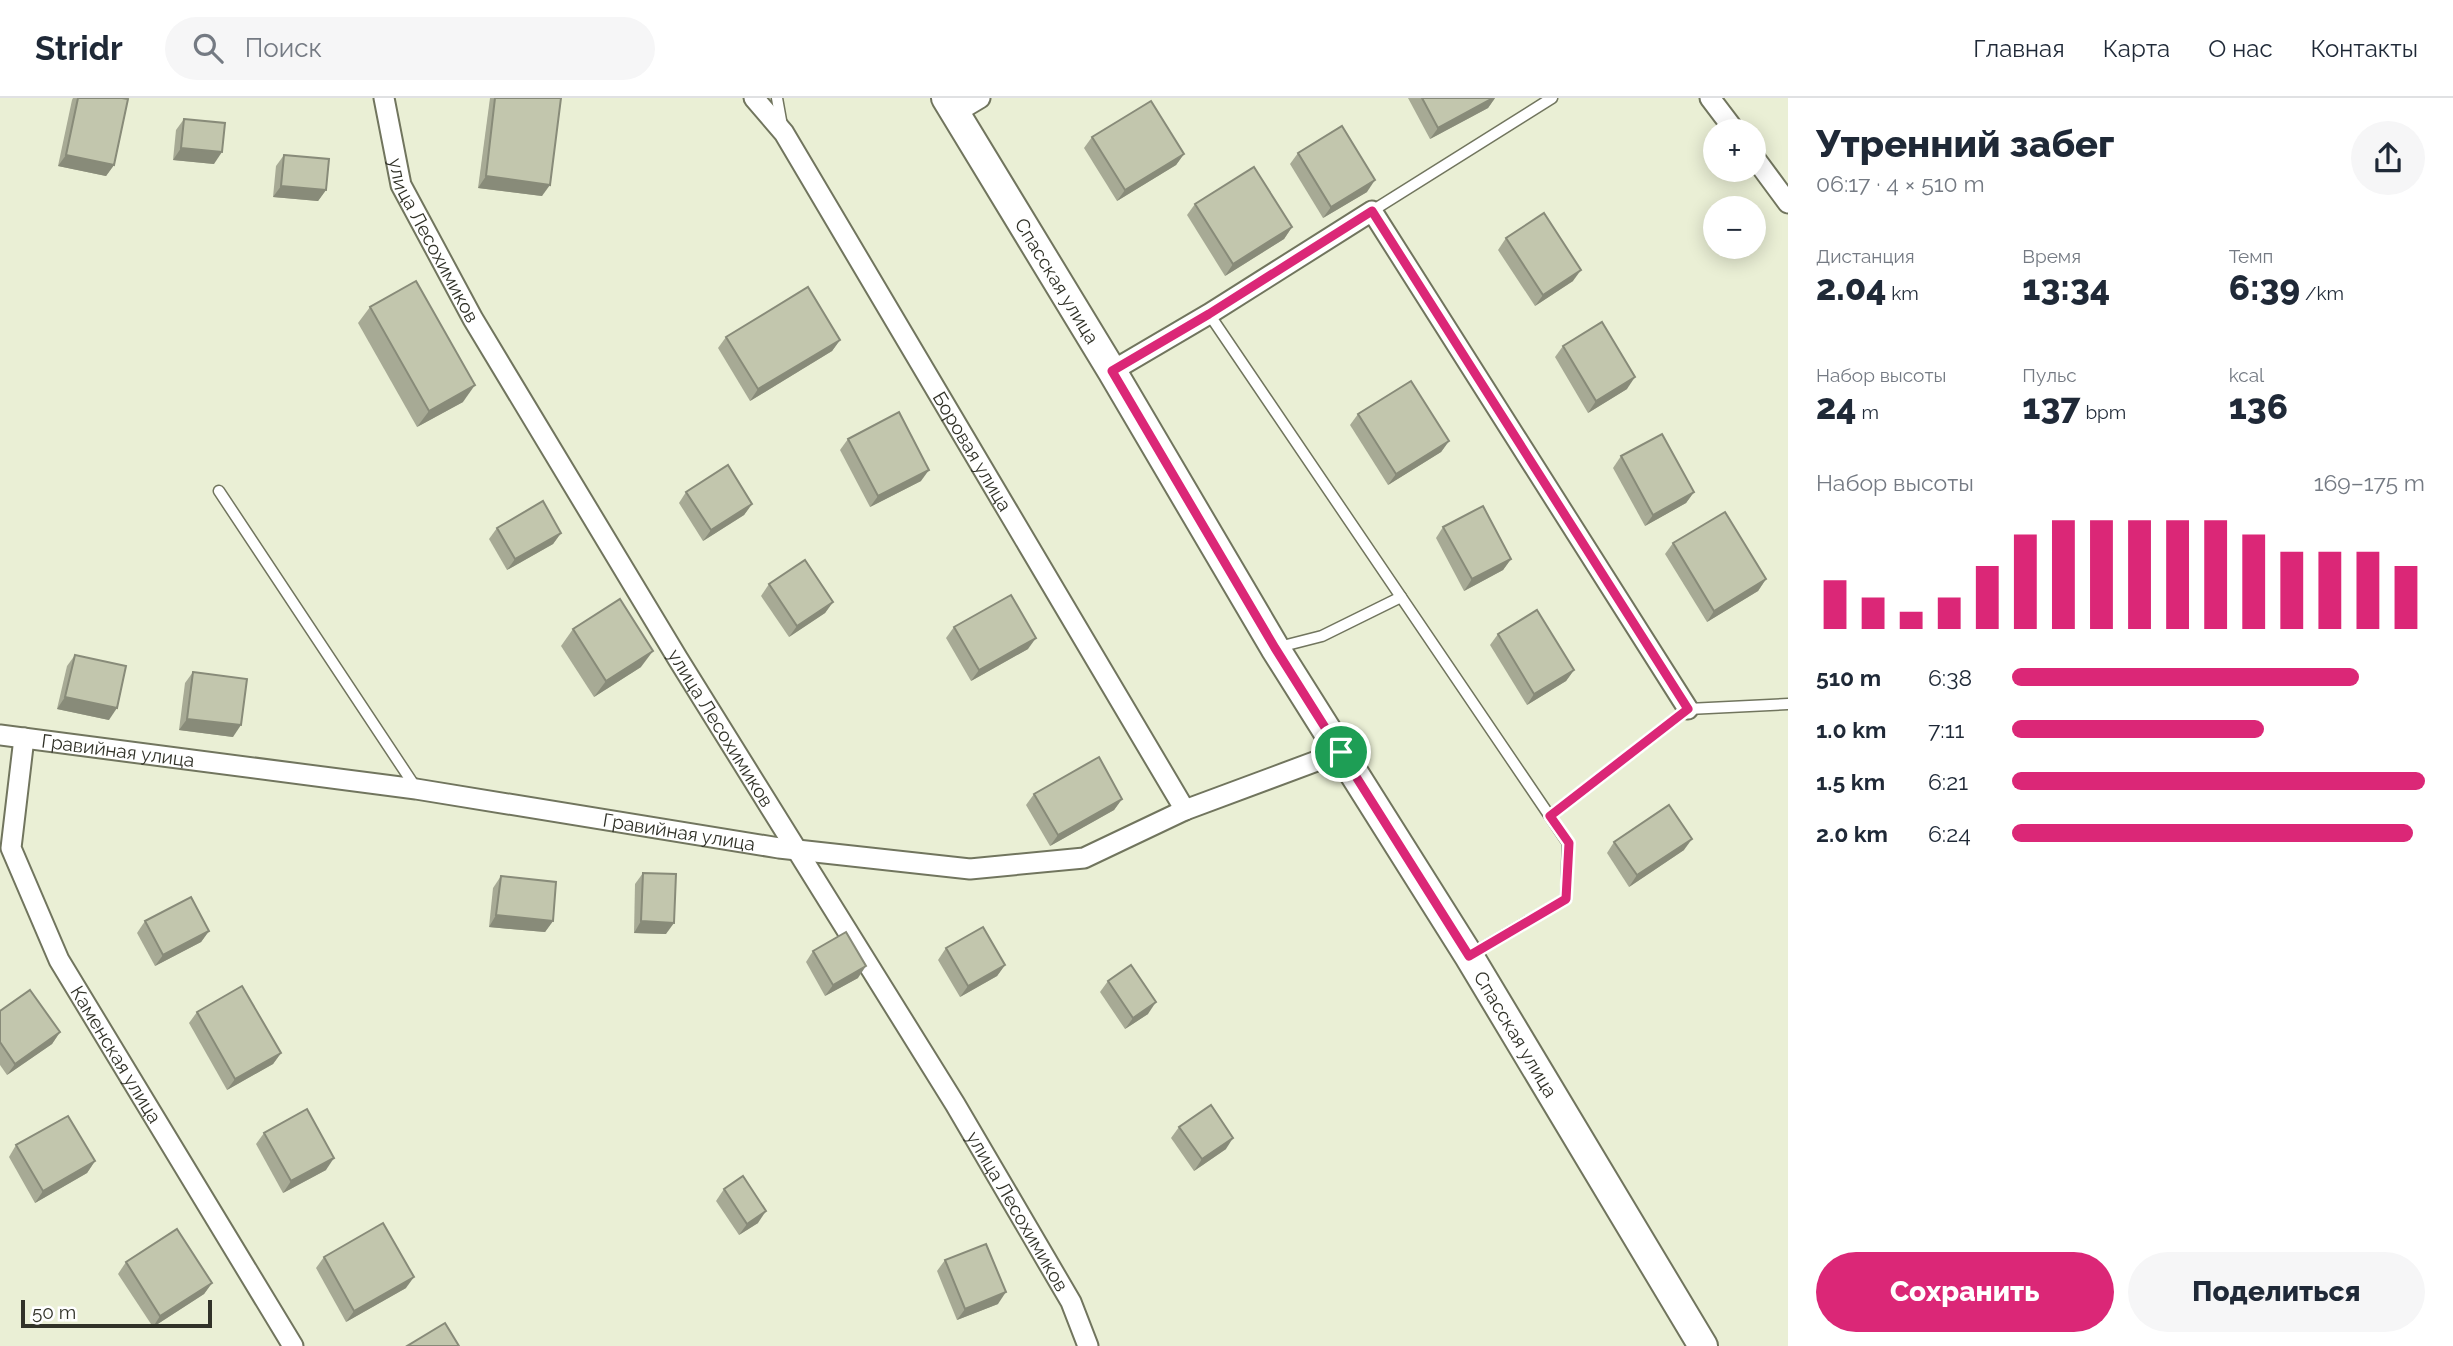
<!DOCTYPE html>
<html lang="ru">
<meta charset="utf-8">
<style>
:root{--surface:#fff;--page:#f6f6f7;--text:#1f2937;--muted:#747a83;--line:#e0e1e3;--accent:#db2777}
body{margin:0;font-family:Raleway,sans-serif;background:var(--page);color:var(--text);height:100vh;display:flex;flex-direction:column;font-size:26px;white-space:nowrap}
*{box-sizing:border-box;margin:0}
p{font-size:23px;color:var(--muted)}
.icon{flex:none;width:38px;height:38px;fill:none;stroke:currentColor;stroke-width:2;stroke-linecap:round;stroke-linejoin:round}
.map{position:relative;flex:1;overflow:hidden}
.drawer{display:flex;flex-direction:column;background:var(--surface);width:665px}
.drawer>*{flex:none}
.controls{position:absolute;left:1703px;top:21px;display:grid;gap:14px}
.controls a{display:grid;place-items:center;width:63px;height:63px;border-radius:50%;background:var(--surface);box-shadow:0 4px 18px #0003;font-size:35px}
.scale{position:absolute;left:21px;bottom:18px;width:191px;box-sizing:border-box;padding-left:7px;border:4px solid #313228;border-top:0;font-size:19px;line-height:24px;white-space:nowrap;color:#313228;-webkit-text-stroke:5px #fff;paint-order:stroke}
.pin{position:absolute;display:grid;place-items:center;width:60px;height:60px;color:#fff;margin:-30px;border:4px solid #fff;border-radius:50%;box-shadow:0 2px 7px #0007}
.round{display:grid;place-items:center;flex:none;width:74px;height:74px;border-radius:37px;background:var(--page)}
.summary{display:flex;align-items:center;justify-content:space-between;height:119px;padding:0 28px}
h1{font-size:38px;font-weight:800;line-height:52px}
.figures{display:grid;grid-template-columns:repeat(3,1fr);gap:10px;height:119px;padding:7px 28px}
.figures div{display:grid;align-content:center}
.figures b{font-size:35px;font-weight:800}
.figures small{font-size:19px;font-weight:400}
.figures p{font-size:19px}
.chart{height:196px;padding:14px 28px}
.chart p{display:flex;justify-content:space-between}
.chart svg{width:100%;height:126px;margin-top:7px;stroke:var(--accent);stroke-width:6}
.button{display:flex;gap:14px;margin-top:auto;padding:14px 28px}
.button a{flex:1;height:80px;border-radius:42px;background:var(--accent);color:#fff;font-size:28px;font-weight:800;line-height:80px;text-align:center}
.button a+a{background:var(--page);color:var(--text)}
ul{padding:0 28px;list-style:none;font-size:23px}
li{display:grid;grid-template-columns:112px 84px 1fr;align-items:center;height:52px}
li i{height:18px;border-radius:9px;background:var(--accent)}
header{display:flex;align-items:center;gap:42px;box-sizing:border-box;height:98px;padding:0 35px;background:var(--surface);border-bottom:2px solid var(--line)}
header strong{font-size:33px}
nav{display:flex;gap:38px;margin-inline-start:auto;font-size:24px}
.search{width:490px;height:63px;background:var(--page);display:flex;align-items:center;gap:18px;box-sizing:border-box;padding:0 24px;border-radius:38px;color:var(--muted);font-size:26px}
main{display:flex;flex:1;min-height:0}
.map>svg:first-child{display:block}
</style>
<header>
<strong>Stridr</strong>
<div class="search"><svg class="icon" aria-label="search" viewBox="0 0 24 24"><circle cx="10" cy="10" r="6"/><path d="M15 15l6 6"/></svg>Поиск</div>
<nav><a>Главная</a><a>Карта</a><a>О нас</a><a>Контакты</a></nav>
</header>
<main>
<div class="map">
<svg width="1788" height="1248" viewBox="0 0 1788 1248">
<rect width="100%" height="100%" fill="#eaefd5"/>
<g fill="none" stroke-linecap="round" stroke-linejoin="round">
<defs>
<g id="lane">
<path d="M 777,0 L 782,28"/>
<path d="M 1372,113 L 1552,0"/>
<path d="M 1209,216 L 1568,745 L 1566,801 L 1472,856"/>
<path d="M 219,393 L 416,690"/>
<path d="M 1279,549 L 1322,538 L 1401,499"/>
<path d="M 1550,718 L 1688,611 L 1788,606"/>
</g>
<g id="street">
<path id="s1" d="M 384,0 L 401,87 L 473,221 L 678,561 L 955,1006 L 1071,1204 L 1088,1248"/>
<path id="s2" d="M 754,0 L 784,35 L 1185,712"/>
<path d="M 1710,0 L 1735,33"/>
<path d="M 955,15 L 980,0"/>
<path d="M 1754,59 L 1788,105"/>
<path d="M 1112,273 L 1209,216 L 1372,113 L 1688,611"/>
<path id="s3" d="M 0,637 L 416,691 L 779,750 L 970,771 L 1084,760 L 1185,712 L 1341,654"/>
<path id="s4" d="M 24,640 L 11,750 L 59,862 L 293,1248"/>
</g>
<g id="secondary">
<path id="s5" d="M 946,0 L 1112,273 L 1275,550 L 1469,858 L 1703,1248"/>
</g>
</defs>
<use href="#lane" stroke="#71755e" stroke-width="13"/>
<use href="#street" stroke="#71755e" stroke-width="23"/>
<use href="#secondary" stroke="#71755e" stroke-width="32"/>
<use href="#lane" stroke="#fff" stroke-width="10"/>
<use href="#street" stroke="#fff" stroke-width="19"/>
<use href="#secondary" stroke="#fff" stroke-width="28"/>
</g>
<g fill="#a7aa95">
<path d="M 73,0 L 122,0 L 114,67 L 106,78 L 58,68 L 72,2 Z"/>
<path d="M 490,0 L 561,0 L 542,98 L 478,90 Z"/>
<path d="M 1408,0 L 1495,0 L 1488,10 L 1430,41 Z"/>
<path d="M 184,21 L 214,66 L 173,62 L 176,32 Z"/>
<path d="M 1092,39 L 1184,56 L 1176,67 L 1117,103 L 1084,50 Z"/>
<path d="M 1298,55 L 1367,94 L 1323,120 L 1290,66 Z"/>
<path d="M 284,57 L 326,92 L 318,103 L 273,99 L 276,68 Z"/>
<path d="M 1195,106 L 1292,129 L 1284,141 L 1225,178 L 1187,117 Z"/>
<path d="M 1506,140 L 1573,183 L 1535,208 L 1498,152 Z"/>
<path d="M 370,209 L 463,304 L 417,329 L 358,225 Z"/>
<path d="M 726,239 L 840,242 L 832,253 L 750,303 L 718,250 Z"/>
<path d="M 1563,248 L 1627,291 L 1588,315 L 1555,259 Z"/>
<path d="M 1358,316 L 1449,343 L 1441,354 L 1388,387 L 1350,327 Z"/>
<path d="M 848,341 L 921,383 L 870,409 L 840,352 Z"/>
<path d="M 1621,358 L 1694,394 L 1686,405 L 1645,428 L 1613,370 Z"/>
<path d="M 686,394 L 752,406 L 744,417 L 703,443 L 679,405 Z"/>
<path d="M 1443,429 L 1511,461 L 1503,472 L 1464,493 L 1436,440 Z"/>
<path d="M 497,430 L 561,435 L 553,446 L 507,472 L 489,441 Z"/>
<path d="M 1673,445 L 1766,481 L 1758,493 L 1707,524 L 1665,456 Z"/>
<path d="M 769,486 L 833,504 L 825,515 L 789,539 L 761,498 Z"/>
<path d="M 954,529 L 1028,551 L 971,583 L 946,540 Z"/>
<path d="M 573,531 L 641,569 L 594,599 L 561,548 Z"/>
<path d="M 1498,536 L 1574,572 L 1566,583 L 1527,607 L 1490,547 Z"/>
<path d="M 75,557 L 109,622 L 57,611 L 67,568 Z"/>
<path d="M 193,574 L 233,639 L 179,632 L 185,585 Z"/>
<path d="M 1034,696 L 1122,701 L 1114,712 L 1050,748 L 1026,707 Z"/>
<path d="M 1614,744 L 1684,752 L 1629,789 L 1607,755 Z"/>
<path d="M 643,775 L 666,836 L 634,835 L 635,786 Z"/>
<path d="M 501,778 L 553,823 L 545,834 L 489,829 L 493,790 Z"/>
<path d="M 145,823 L 209,833 L 201,844 L 155,868 L 137,835 Z"/>
<path d="M 946,850 L 1005,867 L 997,878 L 960,899 L 938,862 Z"/>
<path d="M 813,853 L 858,880 L 825,898 L 806,864 Z"/>
<path d="M 1108,883 L 1148,916 L 1125,931 L 1100,894 Z"/>
<path d="M 0,913 L 60,934 L 52,946 L 7,977 L 0,967 Z"/>
<path d="M 197,914 L 281,955 L 273,966 L 227,992 L 189,925 Z"/>
<path d="M 1179,1029 L 1226,1051 L 1194,1073 L 1171,1040 Z"/>
<path d="M 264,1035 L 326,1072 L 283,1095 L 256,1046 Z"/>
<path d="M 16,1047 L 95,1063 L 87,1075 L 35,1105 L 9,1059 Z"/>
<path d="M 724,1091 L 758,1125 L 739,1137 L 716,1103 Z"/>
<path d="M 324,1159 L 406,1190 L 346,1224 L 316,1170 Z"/>
<path d="M 945,1162 L 998,1206 L 957,1222 L 937,1173 Z"/>
<path d="M 126,1164 L 212,1185 L 204,1196 L 153,1229 L 118,1176 Z"/>
</g>
<g fill="#888b79">
<path d="M 1493,0 L 1495,0 L 1488,10 L 1430,41 L 1438,30 Z"/>
<path d="M 181,50 L 222,54 L 214,66 L 173,62 Z"/>
<path d="M 1184,56 L 1176,67 L 1117,103 L 1125,92 Z"/>
<path d="M 66,57 L 114,67 L 106,78 L 58,68 Z"/>
<path d="M 486,78 L 550,87 L 542,98 L 478,90 Z"/>
<path d="M 1375,82 L 1367,94 L 1323,120 L 1331,109 Z"/>
<path d="M 281,88 L 326,92 L 318,103 L 273,99 Z"/>
<path d="M 1292,129 L 1284,141 L 1225,178 L 1233,166 Z"/>
<path d="M 1581,172 L 1573,183 L 1535,208 L 1543,197 Z"/>
<path d="M 840,242 L 832,253 L 750,303 L 758,291 Z"/>
<path d="M 1635,279 L 1627,291 L 1588,315 L 1596,303 Z"/>
<path d="M 475,287 L 463,304 L 417,329 L 429,313 Z"/>
<path d="M 1449,343 L 1441,354 L 1388,387 L 1396,376 Z"/>
<path d="M 929,372 L 921,383 L 870,409 L 878,398 Z"/>
<path d="M 1694,394 L 1686,405 L 1645,428 L 1653,417 Z"/>
<path d="M 752,406 L 744,417 L 703,443 L 711,432 Z"/>
<path d="M 561,435 L 553,446 L 507,472 L 515,461 Z"/>
<path d="M 1511,461 L 1503,472 L 1464,493 L 1472,481 Z"/>
<path d="M 1766,481 L 1758,493 L 1707,524 L 1714,513 Z"/>
<path d="M 833,504 L 825,515 L 789,539 L 797,528 Z"/>
<path d="M 1036,540 L 1028,551 L 971,583 L 979,572 Z"/>
<path d="M 653,553 L 641,569 L 594,599 L 606,583 Z"/>
<path d="M 1574,572 L 1566,583 L 1527,607 L 1534,596 Z"/>
<path d="M 65,599 L 117,610 L 109,622 L 57,611 Z"/>
<path d="M 187,621 L 241,627 L 233,639 L 179,632 Z"/>
<path d="M 1122,701 L 1114,712 L 1050,748 L 1058,737 Z"/>
<path d="M 1692,741 L 1684,752 L 1629,789 L 1637,777 Z"/>
<path d="M 496,817 L 553,823 L 545,834 L 489,829 Z"/>
<path d="M 641,823 L 674,825 L 666,836 L 634,835 Z"/>
<path d="M 209,833 L 201,844 L 155,868 L 163,857 Z"/>
<path d="M 1005,867 L 997,878 L 960,899 L 968,888 Z"/>
<path d="M 866,868 L 858,880 L 825,898 L 833,887 Z"/>
<path d="M 1156,904 L 1148,916 L 1125,931 L 1133,920 Z"/>
<path d="M 60,934 L 52,946 L 7,977 L 15,966 Z"/>
<path d="M 281,955 L 273,966 L 227,992 L 235,981 Z"/>
<path d="M 1233,1040 L 1226,1051 L 1194,1073 L 1202,1061 Z"/>
<path d="M 334,1060 L 326,1072 L 283,1095 L 291,1083 Z"/>
<path d="M 95,1063 L 87,1075 L 35,1105 L 43,1093 Z"/>
<path d="M 766,1113 L 758,1125 L 739,1137 L 747,1126 Z"/>
<path d="M 414,1179 L 406,1190 L 346,1224 L 354,1213 Z"/>
<path d="M 212,1185 L 204,1196 L 153,1229 L 160,1218 Z"/>
<path d="M 1006,1194 L 998,1206 L 957,1222 L 965,1211 Z"/>
</g>
<g fill="#c2c6ad" stroke="#888b79" stroke-width="2">
<path d="M 78,0 L 122,0 L 128,1 L 114,67 L 66,57 Z"/>
<path d="M 495,0 L 561,0 L 550,87 L 486,78 Z"/>
<path d="M 1422,0 L 1493,0 L 1438,30 Z"/>
<path d="M 1151,3 L 1184,56 L 1125,92 L 1092,39 Z"/>
<path d="M 184,21 L 225,25 L 222,54 L 181,50 Z"/>
<path d="M 1342,28 L 1375,82 L 1331,109 L 1298,55 Z"/>
<path d="M 284,57 L 329,61 L 326,92 L 281,88 Z"/>
<path d="M 1254,69 L 1292,129 L 1233,166 L 1195,106 Z"/>
<path d="M 1544,115 L 1581,172 L 1543,197 L 1506,140 Z"/>
<path d="M 416,183 L 475,287 L 429,313 L 370,209 Z"/>
<path d="M 808,189 L 840,242 L 758,291 L 726,239 Z"/>
<path d="M 1602,224 L 1635,279 L 1596,303 L 1563,248 Z"/>
<path d="M 1411,283 L 1449,343 L 1396,376 L 1358,316 Z"/>
<path d="M 899,314 L 929,372 L 878,398 L 848,341 Z"/>
<path d="M 1662,336 L 1694,394 L 1653,417 L 1621,358 Z"/>
<path d="M 728,367 L 752,406 L 711,432 L 686,394 Z"/>
<path d="M 543,403 L 561,435 L 515,461 L 497,430 Z"/>
<path d="M 1483,408 L 1511,461 L 1472,481 L 1443,429 Z"/>
<path d="M 1725,414 L 1766,481 L 1714,513 L 1673,445 Z"/>
<path d="M 805,462 L 833,504 L 797,528 L 769,486 Z"/>
<path d="M 1011,497 L 1036,540 L 979,572 L 954,529 Z"/>
<path d="M 620,501 L 653,553 L 606,583 L 573,531 Z"/>
<path d="M 1537,512 L 1574,572 L 1534,596 L 1498,536 Z"/>
<path d="M 75,557 L 126,568 L 117,610 L 65,599 Z"/>
<path d="M 193,574 L 247,581 L 241,627 L 187,621 Z"/>
<path d="M 1099,659 L 1122,701 L 1058,737 L 1034,696 Z"/>
<path d="M 1669,707 L 1692,741 L 1637,777 L 1614,744 Z"/>
<path d="M 643,775 L 676,776 L 674,825 L 641,823 Z"/>
<path d="M 501,778 L 556,784 L 553,823 L 496,817 Z"/>
<path d="M 191,799 L 209,833 L 163,857 L 145,823 Z"/>
<path d="M 983,829 L 1005,867 L 968,888 L 946,850 Z"/>
<path d="M 846,834 L 866,868 L 833,887 L 813,853 Z"/>
<path d="M 1131,867 L 1156,904 L 1133,920 L 1108,883 Z"/>
<path d="M 242,888 L 281,955 L 235,981 L 197,914 Z"/>
<path d="M 30,892 L 60,934 L 15,966 L 0,944 L 0,913 Z"/>
<path d="M 1211,1007 L 1233,1040 L 1202,1061 L 1179,1029 Z"/>
<path d="M 307,1011 L 334,1060 L 291,1083 L 264,1035 Z"/>
<path d="M 68,1018 L 95,1063 L 43,1093 L 16,1047 Z"/>
<path d="M 743,1078 L 766,1113 L 747,1126 L 724,1091 Z"/>
<path d="M 383,1125 L 414,1179 L 354,1213 L 324,1159 Z"/>
<path d="M 177,1131 L 212,1185 L 160,1218 L 126,1164 Z"/>
<path d="M 986,1146 L 1006,1194 L 965,1211 L 945,1162 Z"/>
<path d="M 445,1225 L 459,1248 L 407,1248 Z"/>
</g>
<g fill="none" stroke-linecap="round" stroke-linejoin="round">
<defs>
<path id="route" d="M 1372,113 L 1688,611 L 1550,718 L 1569,745 L 1566,801 L 1469,858 L 1275,550 L 1112,273 L 1209,216 Z"/>
</defs>
<use href="#route" stroke="#fff" stroke-width="14"/>
<use href="#route" stroke="#db2777" stroke-width="9"/>
</g>
<g text-anchor="middle" stroke-width="7" stroke-linejoin="round" paint-order="stroke">
<g font-size="19" fill="#313228" stroke="#fff">
<text dy="7" stroke="none"><textPath href="#s1" startOffset="152">улица Лесохимиков</textPath></text>
<text dy="7" stroke="none"><textPath href="#s5" startOffset="214">Спасская улица</textPath></text>
<text dy="7" stroke="none"><textPath href="#s2" startOffset="416">Боровая улица</textPath></text>
<text dy="7" stroke="none"><textPath href="#s1" startOffset="719">улица Лесохимиков</textPath></text>
<text dy="7" stroke="none"><textPath href="#s3" startOffset="119">Гравийная улица</textPath></text>
<text dy="7" stroke="none"><textPath href="#s3" startOffset="686">Гравийная улица</textPath></text>
<text dy="7" stroke="none"><textPath href="#s5" startOffset="1096">Спасская улица</textPath></text>
<text dy="7" stroke="none"><textPath href="#s4" startOffset="343">Каменская улица</textPath></text>
<text dy="7" stroke="none"><textPath href="#s1" startOffset="1286">улица Лесохимиков</textPath></text>
</g>
</g>
</svg>
<div class="controls">
<a>+</a>
<a>−</a>
</div>
<div class="scale">50 m</div>
<div class="pin" style="left:1341px;top:654px;background:#1e9e55"><svg class="icon" aria-label="arrive" viewBox="0 0 24 24"><path d="M6 21V4h12l-3 4 3 4H6"/></svg></div>
</div>
<section class="drawer">
<div class="summary"><div><h1>Утренний забег</h1><p>06:17 · 4 × 510 m</p></div><a class="round"><svg class="icon" aria-label="share" viewBox="0 0 24 24"><path d="M12 15V3M7 8l5-5 5 5M5 13v7h14v-7"/></svg></a></div>
<div class="figures">
<div><p>Дистанция</p><b>2.04<small> km</small></b></div>
<div><p>Время</p><b>13:34</b></div>
<div><p>Темп</p><b>6:39<small> /km</small></b></div>
</div>
<div class="figures">
<div><p>Набор высоты</p><b>24<small> m</small></b></div>
<div><p>Пульс</p><b>137<small> bpm</small></b></div>
<div><p>kcal</p><b>136</b></div>
</div>
<div class="chart"><p><span>Набор высоты</span>169–175 m</p>
<svg viewBox="0 0 160 44" preserveAspectRatio="none"><path d="M5 44V27M15 44V33M25 44V38M35 44V33M45 44V22M55 44V11M65 44V6M75 44V6M85 44V6M95 44V6M105 44V6M115 44V11M125 44V17M135 44V17M145 44V17M155 44V22"/></svg>
</div>
<ul>
<li><b>510 m</b>6:38<i style="width:84%"></i></li>
<li><b>1.0 km</b>7:11<i style="width:61%"></i></li>
<li><b>1.5 km</b>6:21<i style="width:100%"></i></li>
<li><b>2.0 km</b>6:24<i style="width:97%"></i></li>
</ul>
<div class="button"><a>Сохранить</a><a>Поделиться</a></div>
</section>
</main>
